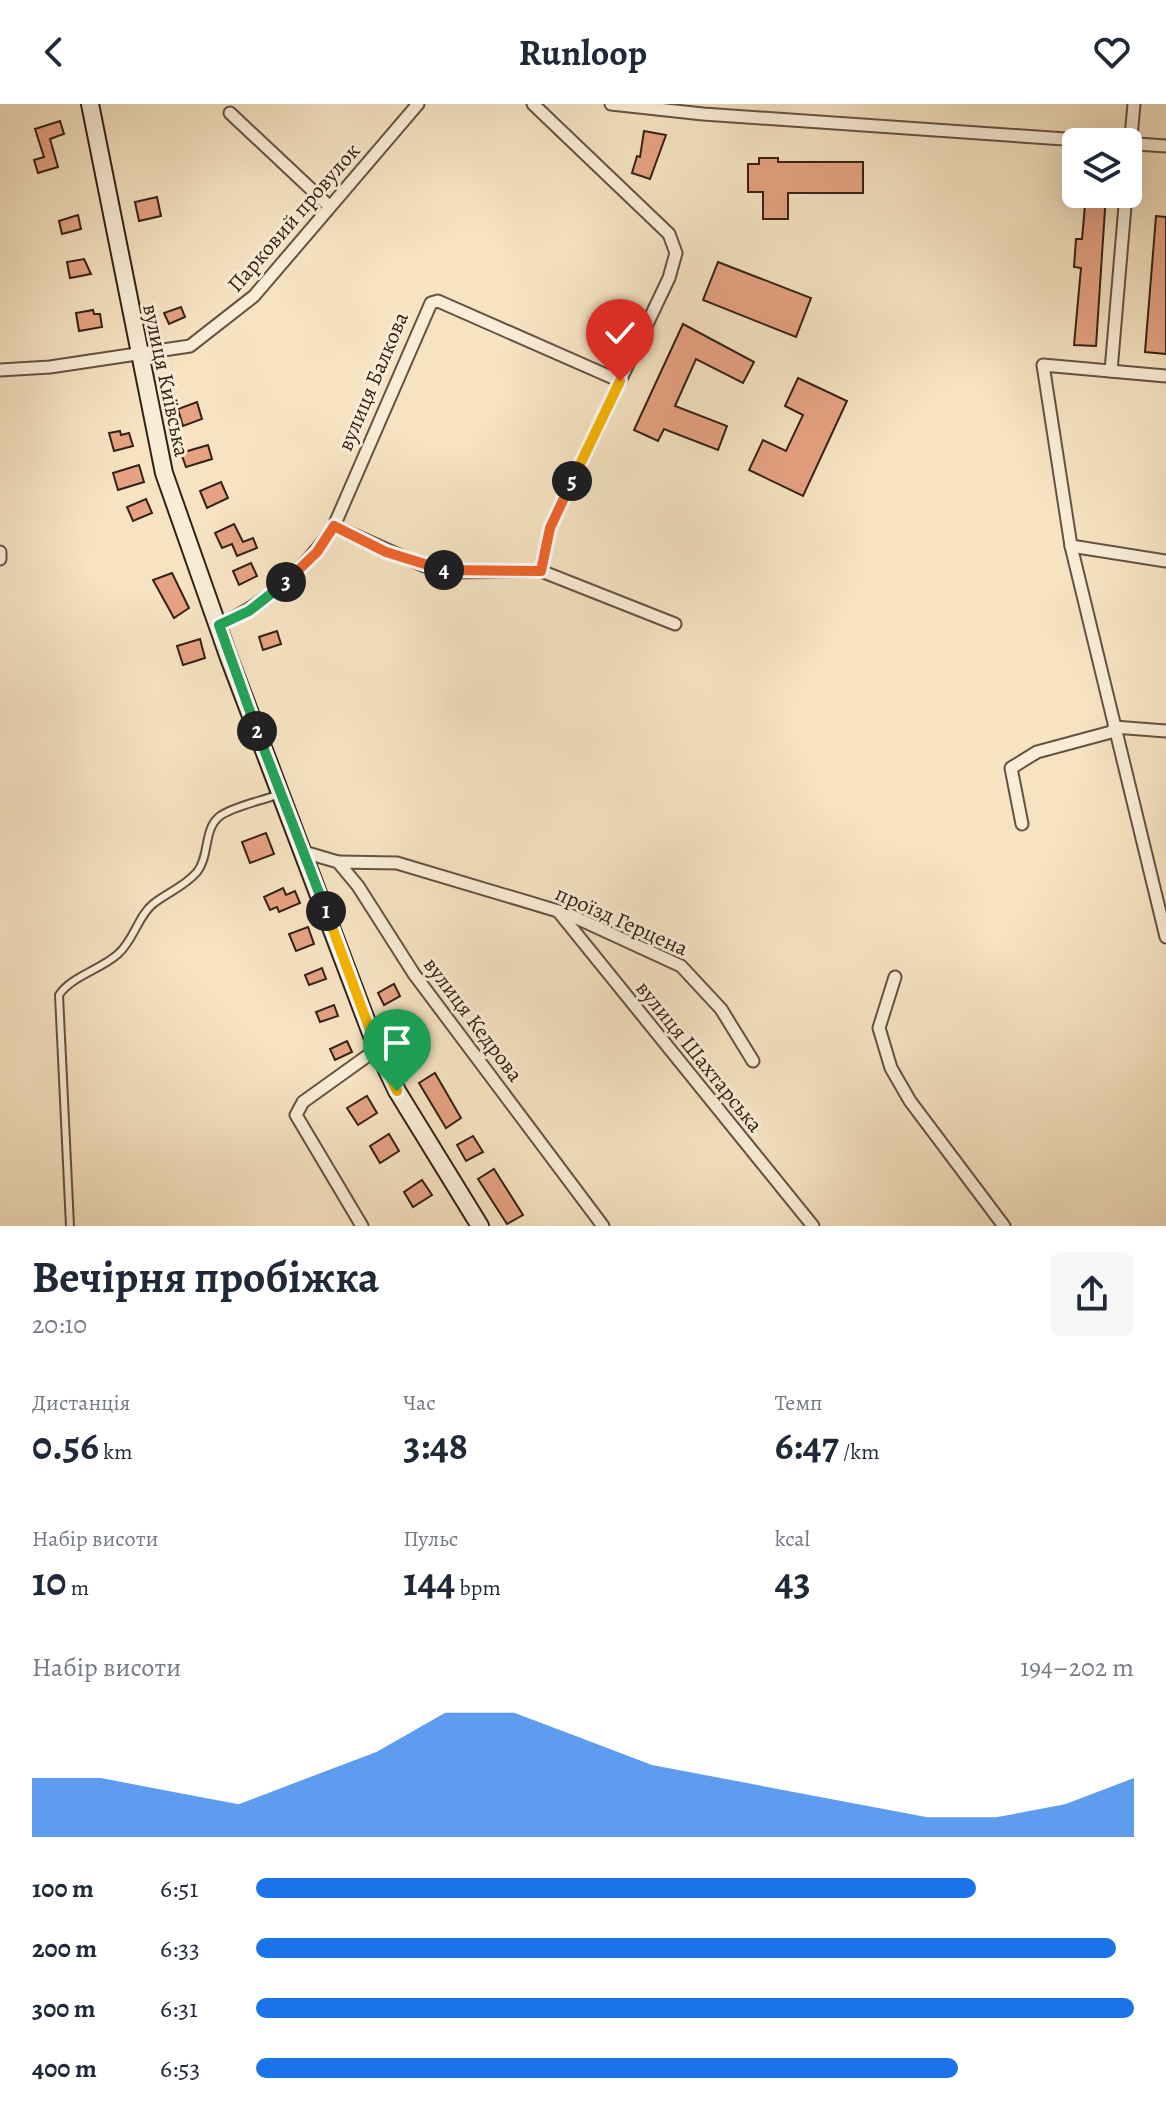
<!DOCTYPE html>
<html lang="uk">
<meta charset="utf-8">
<style>
:root{--surface:#fff;--page:#f6f6f7;--text:#1f2937;--muted:#747a83;--accent:#1a73e8}
body{margin:0;font-family:Alegreya,serif;background:var(--page);color:var(--text);height:100vh;display:flex;flex-direction:column;font-size:30px;white-space:nowrap}
*{box-sizing:border-box;margin:0}
p{font-size:26px;color:var(--muted)}
.icon{flex:none;width:44px;height:44px;fill:none;stroke:currentColor;stroke-width:2;stroke-linecap:round;stroke-linejoin:round}
.map{position:relative;height:1122px;overflow:hidden}
.drawer{display:flex;flex-direction:column;background:var(--surface);flex:1}
.drawer>*{flex:none}
.buttons{position:absolute;left:1062px;top:24px;display:grid;gap:16px}
.buttons a{display:grid;place-items:center;width:80px;height:80px;border-radius:12px;background:var(--surface);box-shadow:0 8px 32px #0002;font-size:40px}
.pin{position:absolute;display:grid;place-items:center;width:68px;height:68px;color:#fff;margin:-82px -34px;border-radius:50% 50% 50% 0;rotate:-45deg;box-shadow:0 0 8px #0007}
.pin .icon{rotate:45deg}
.km{position:absolute;width:40px;height:40px;margin:-20px;border-radius:50%;background:#222;color:#fff;font-size:22px;line-height:40px;text-align:center}
.round{display:grid;place-items:center;flex:none;width:84px;height:84px;border-radius:12px;background:var(--page)}
.headline{display:flex;align-items:center;justify-content:space-between;height:136px;padding:0 32px}
h1{font-size:44px;font-weight:600;line-height:60px}
.metrics{display:grid;grid-template-columns:repeat(3,1fr);gap:12px;height:136px;padding:8px 32px}
.metrics div{display:grid;align-content:center}
.metrics b{font-size:40px;font-weight:600}
.metrics small{font-size:22px;font-weight:400}
.metrics p{font-size:22px}
.chart{height:224px;padding:16px 32px}
.chart p{display:flex;justify-content:space-between}
.chart svg{width:100%;height:144px;margin-top:8px;fill:var(--accent);opacity:.7}
ul{padding:0 32px;list-style:none;font-size:26px}
li{display:grid;grid-template-columns:128px 96px 1fr;align-items:center;height:60px}
li i{height:20px;border-radius:10px;background:var(--accent)}
header{display:flex;justify-content:space-between;align-items:center;height:104px;padding:0 32px;background:var(--surface);font-size:36px;font-weight:600}
.map>svg:first-child{display:block}
</style>
<header><svg class="icon" aria-label="back" viewBox="0 0 24 24"><path d="M15 5l-7 7 7 7"/></svg>Runloop<svg class="icon" aria-label="heart" viewBox="0 0 24 24"><path d="M12 20l-8-8c-3-5 5-10 8-4 3-6 11-1 8 4z"/></svg></header>
<div class="map">
<svg width="1166" height="1122" viewBox="0 0 1166 1122">
<rect width="100%" height="100%" fill="#f6e3c2"/>
<filter id="stains"><feTurbulence type="fractalNoise" baseFrequency=".0025" numOctaves="4"/><feColorMatrix values="0 0 0 0 .2 0 0 0 0 .09 0 0 0 0 .02 0 0 0 .5 -.17"/></filter>
<radialGradient id="worn" r=".72"><stop offset=".6" stop-color="#630" stop-opacity="0"/><stop offset="1" stop-color="#630" stop-opacity=".3"/></radialGradient>
<g fill="#e6a282" stroke="#352117" stroke-width="2">
<path d="M 60,17 L 64,30 L 50,35 L 58,63 L 38,69 L 34,56 L 44,53 L 35,25 Z"/>
<path d="M 644,27 L 666,31 L 650,75 L 632,69 L 637,52 L 640,53 Z"/>
<path d="M 759,54 L 778,54 L 778,58 L 863,58 L 863,89 L 788,89 L 788,115 L 763,115 L 763,88 L 748,88 L 748,60 L 759,60 Z"/>
<path d="M 1086,90 L 1106,90 L 1096,242 L 1074,241 L 1081,164 L 1074,163 L 1076,135 L 1082,135 Z"/>
<path d="M 157,93 L 161,112 L 139,117 L 135,98 Z"/>
<path d="M 78,111 L 81,125 L 62,130 L 59,117 Z"/>
<path d="M 1156,112 L 1166,113 L 1166,250 L 1145,248 Z"/>
<path d="M 84,155 L 91,170 L 70,174 L 67,158 Z"/>
<path d="M 718,158 L 811,194 L 796,233 L 703,196 Z"/>
<path d="M 181,203 L 185,213 L 169,220 L 164,209 Z"/>
<path d="M 93,206 L 94,210 L 100,210 L 102,223 L 79,227 L 76,209 Z"/>
<path d="M 683,220 L 754,258 L 743,279 L 696,255 L 675,302 L 727,322 L 718,346 L 664,325 L 658,337 L 634,326 Z"/>
<path d="M 798,274 L 847,297 L 803,392 L 749,366 L 763,336 L 786,347 L 803,311 L 785,302 Z"/>
<path d="M 197,298 L 202,315 L 183,322 L 178,305 Z"/>
<path d="M 120,327 L 121,331 L 129,329 L 133,342 L 114,347 L 109,329 Z"/>
<path d="M 208,341 L 212,355 L 186,363 L 181,349 Z"/>
<path d="M 139,361 L 144,378 L 118,386 L 113,369 Z"/>
<path d="M 221,378 L 228,394 L 207,404 L 200,387 Z"/>
<path d="M 146,395 L 152,409 L 133,417 L 127,403 Z"/>
<path d="M 234,420 L 243,438 L 253,434 L 257,444 L 237,452 L 232,440 L 222,444 L 215,429 Z"/>
<path d="M 251,459 L 257,472 L 239,481 L 233,467 Z"/>
<path d="M 172,469 L 189,504 L 174,514 L 153,476 Z"/>
<path d="M 277,527 L 281,540 L 263,546 L 259,533 Z"/>
<path d="M 200,535 L 205,554 L 183,561 L 177,542 Z"/>
<path d="M 266,729 L 274,750 L 250,759 L 242,738 Z"/>
<path d="M 283,784 L 286,791 L 295,787 L 300,799 L 279,808 L 277,803 L 270,806 L 264,793 Z"/>
<path d="M 308,823 L 314,840 L 296,847 L 289,830 Z"/>
<path d="M 322,864 L 326,875 L 309,881 L 305,871 Z"/>
<path d="M 394,880 L 400,892 L 384,901 L 378,889 Z"/>
<path d="M 334,901 L 338,912 L 320,918 L 316,908 Z"/>
<path d="M 413,933 L 422,949 L 404,958 L 396,942 Z"/>
<path d="M 347,937 L 352,948 L 335,956 L 330,945 Z"/>
<path d="M 435,969 L 461,1014 L 446,1024 L 419,979 Z"/>
<path d="M 367,992 L 377,1009 L 358,1021 L 347,1004 Z"/>
<path d="M 389,1030 L 399,1047 L 380,1059 L 370,1042 Z"/>
<path d="M 473,1032 L 483,1048 L 466,1057 L 457,1041 Z"/>
<path d="M 494,1065 L 523,1111 L 507,1120 L 478,1075 Z"/>
<path d="M 422,1076 L 432,1091 L 413,1103 L 404,1088 Z"/>
</g>
<g fill="none" stroke-linecap="round" stroke-linejoin="round">
<defs>
<path id="service" d="M 70,1122 L 59,891 C 72,872 100,866 118,850 C 134,836 138,812 153,800 C 168,788 184,783 197,768 C 210,752 203,725 220,712 C 234,702 261,697 277,691"/>
<g id="minor">
<path d="M 533,0 L 669,130 L 676,149 L 669,174 L 550,424 L 541,467 L 675,520"/>
<path d="M 611,0 L 703,10 L 1166,42"/>
<path d="M 230,9 L 329,102"/>
<path d="M 1128,66 L 1134,0"/>
<path d="M 0,266 L 50,263 L 190,242 L 254,192 L 418,0"/>
<path d="M 1111,267 L 1126,90"/>
<path d="M 1166,272 L 1043,261 L 1071,442 L 1166,833"/>
<path d="M 334,422 L 424,462 L 455,468 L 541,467"/>
<path d="M 1071,442 L 1166,457"/>
<path d="M 0,448 L 0,455"/>
<path d="M 219,521 C 266,499 305,466 334,422 L 431,199 L 438,197 L 620,277"/>
<path d="M 1114,623 L 1166,627"/>
<path d="M 1022,720 L 1011,664 L 1037,648 L 1115,627"/>
<path d="M 304,748 L 338,758 L 358,782 L 414,870 L 603,1122"/>
<path d="M 338,758 L 397,759 L 568,810 L 681,862 L 721,905 L 753,957"/>
<path d="M 558,807 L 813,1122"/>
<path d="M 895,873 L 879,924 L 891,964 L 910,997 L 1004,1122"/>
<path d="M 362,1122 L 296,1011 L 303,998 L 377,945"/>
</g>
<path id="secondary" d="M 90,0 L 164,369 L 229,554 L 377,945 L 397,987 L 480,1122"/>
</defs>
<use href="#service" stroke="#655242" stroke-width="10"/>
<use href="#minor" stroke="#655242" stroke-width="15"/>
<use href="#secondary" stroke="#352117" stroke-width="20"/>
<use href="#service" stroke="#f9edd7" stroke-width="6"/>
<use href="#minor" stroke="#f9edd7" stroke-width="11"/>
<use href="#secondary" stroke="#f9edd7" stroke-width="16"/>
</g>
<g fill="none" stroke-linecap="round" stroke-linejoin="round">
<defs>
<path id="split-1" d="M 326,807 L 377,945 L 397,987"/>
<path id="split-2" d="M 257,627 L 326,807"/>
<path id="split-3" d="M 257,627 L 219,521 L 249,507 L 286,478"/>
<path id="split-4" d="M 286,478 L 317,448 L 334,422 L 386,448 L 444,466"/>
<path id="split-5" d="M 444,466 L 541,467 L 550,424 L 572,377"/>
<path id="split-6" d="M 572,377 L 620,277"/>
</defs>
<use href="#split-1" stroke="#fff" stroke-width="16"/>
<use href="#split-2" stroke="#fff" stroke-width="16"/>
<use href="#split-3" stroke="#fff" stroke-width="16"/>
<use href="#split-4" stroke="#fff" stroke-width="16"/>
<use href="#split-5" stroke="#fff" stroke-width="16"/>
<use href="#split-6" stroke="#fff" stroke-width="16"/>
<use href="#split-1" stroke="#f5b400" stroke-width="10"/>
<use href="#split-2" stroke="#22a559" stroke-width="10"/>
<use href="#split-3" stroke="#22a559" stroke-width="10"/>
<use href="#split-4" stroke="#f0652b" stroke-width="10"/>
<use href="#split-5" stroke="#f0652b" stroke-width="10"/>
<use href="#split-6" stroke="#f5b400" stroke-width="10"/>
</g>
<g text-anchor="middle" stroke-width="6" stroke-linejoin="round" paint-order="stroke">
<g font-size="22" fill="#352117" stroke="#f9edd7">
<text transform="translate(293 113) rotate(-49)" y="8">Парковий провулок</text>
<text transform="translate(167 276) rotate(78)" y="8">вулиця Київська</text>
<text transform="translate(372 277) rotate(-67)" y="8">вулиця Балкова</text>
<text transform="translate(622 816) rotate(24)" y="8">проїзд Герцена</text>
<text transform="translate(474 915) rotate(53)" y="8">вулиця Кедрова</text>
<text transform="translate(700 952) rotate(51)" y="8">вулиця Шахтарська</text>
</g>
</g>
<rect width="100%" height="100%" filter="url(#stains)"/>
<rect width="100%" height="100%" fill="url(#worn)"/>
</svg>
<div class="buttons">
<a><svg class="icon" aria-label="layers" viewBox="0 0 24 24"><path d="M12 4l9 5-9 5-9-5zM3 14l9 5 9-5"/></svg></a>
</div>
<div class="pin" style="left:397px;top:987px;background:#1e9e55"><svg class="icon" aria-label="arrive" viewBox="0 0 24 24"><path d="M6 21V4h12l-3 4 3 4H6"/></svg></div>
<div class="pin" style="left:620px;top:277px;background:#d93025"><svg class="icon" aria-label="check" viewBox="0 0 24 24"><path d="M5 12l5 5 9-10"/></svg></div>
<b class="km" style="left:326px;top:807px">1</b>
<b class="km" style="left:257px;top:627px">2</b>
<b class="km" style="left:286px;top:478px">3</b>
<b class="km" style="left:444px;top:466px">4</b>
<b class="km" style="left:572px;top:377px">5</b>
</div>
<section class="drawer">
<div class="headline"><div><h1>Вечірня пробіжка</h1><p>20:10</p></div><a class="round"><svg class="icon" aria-label="share" viewBox="0 0 24 24"><path d="M12 15V3M7 8l5-5 5 5M5 13v7h14v-7"/></svg></a></div>
<div class="metrics">
<div><p>Дистанція</p><b>0.56<small> km</small></b></div>
<div><p>Час</p><b>3:48</b></div>
<div><p>Темп</p><b>6:47<small> /km</small></b></div>
</div>
<div class="metrics">
<div><p>Набір висоти</p><b>10<small> m</small></b></div>
<div><p>Пульс</p><b>144<small> bpm</small></b></div>
<div><p>kcal</p><b>43</b></div>
</div>
<div class="chart"><p><span>Набір висоти</span>194–202 m</p>
<svg viewBox="0 0 160 44" preserveAspectRatio="none"><path d="M0 44V26L10 26L20 30L30 34L40 26L50 18L60 6L70 6L80 14L90 22L100 26L110 30L120 34L130 38L140 38L150 34L160 26V44z"/></svg>
</div>
<ul>
<li><b>100 m</b>6:51<i style="width:82%"></i></li>
<li><b>200 m</b>6:33<i style="width:98%"></i></li>
<li><b>300 m</b>6:31<i style="width:100%"></i></li>
<li><b>400 m</b>6:53<i style="width:80%"></i></li>
</ul>
</section>
